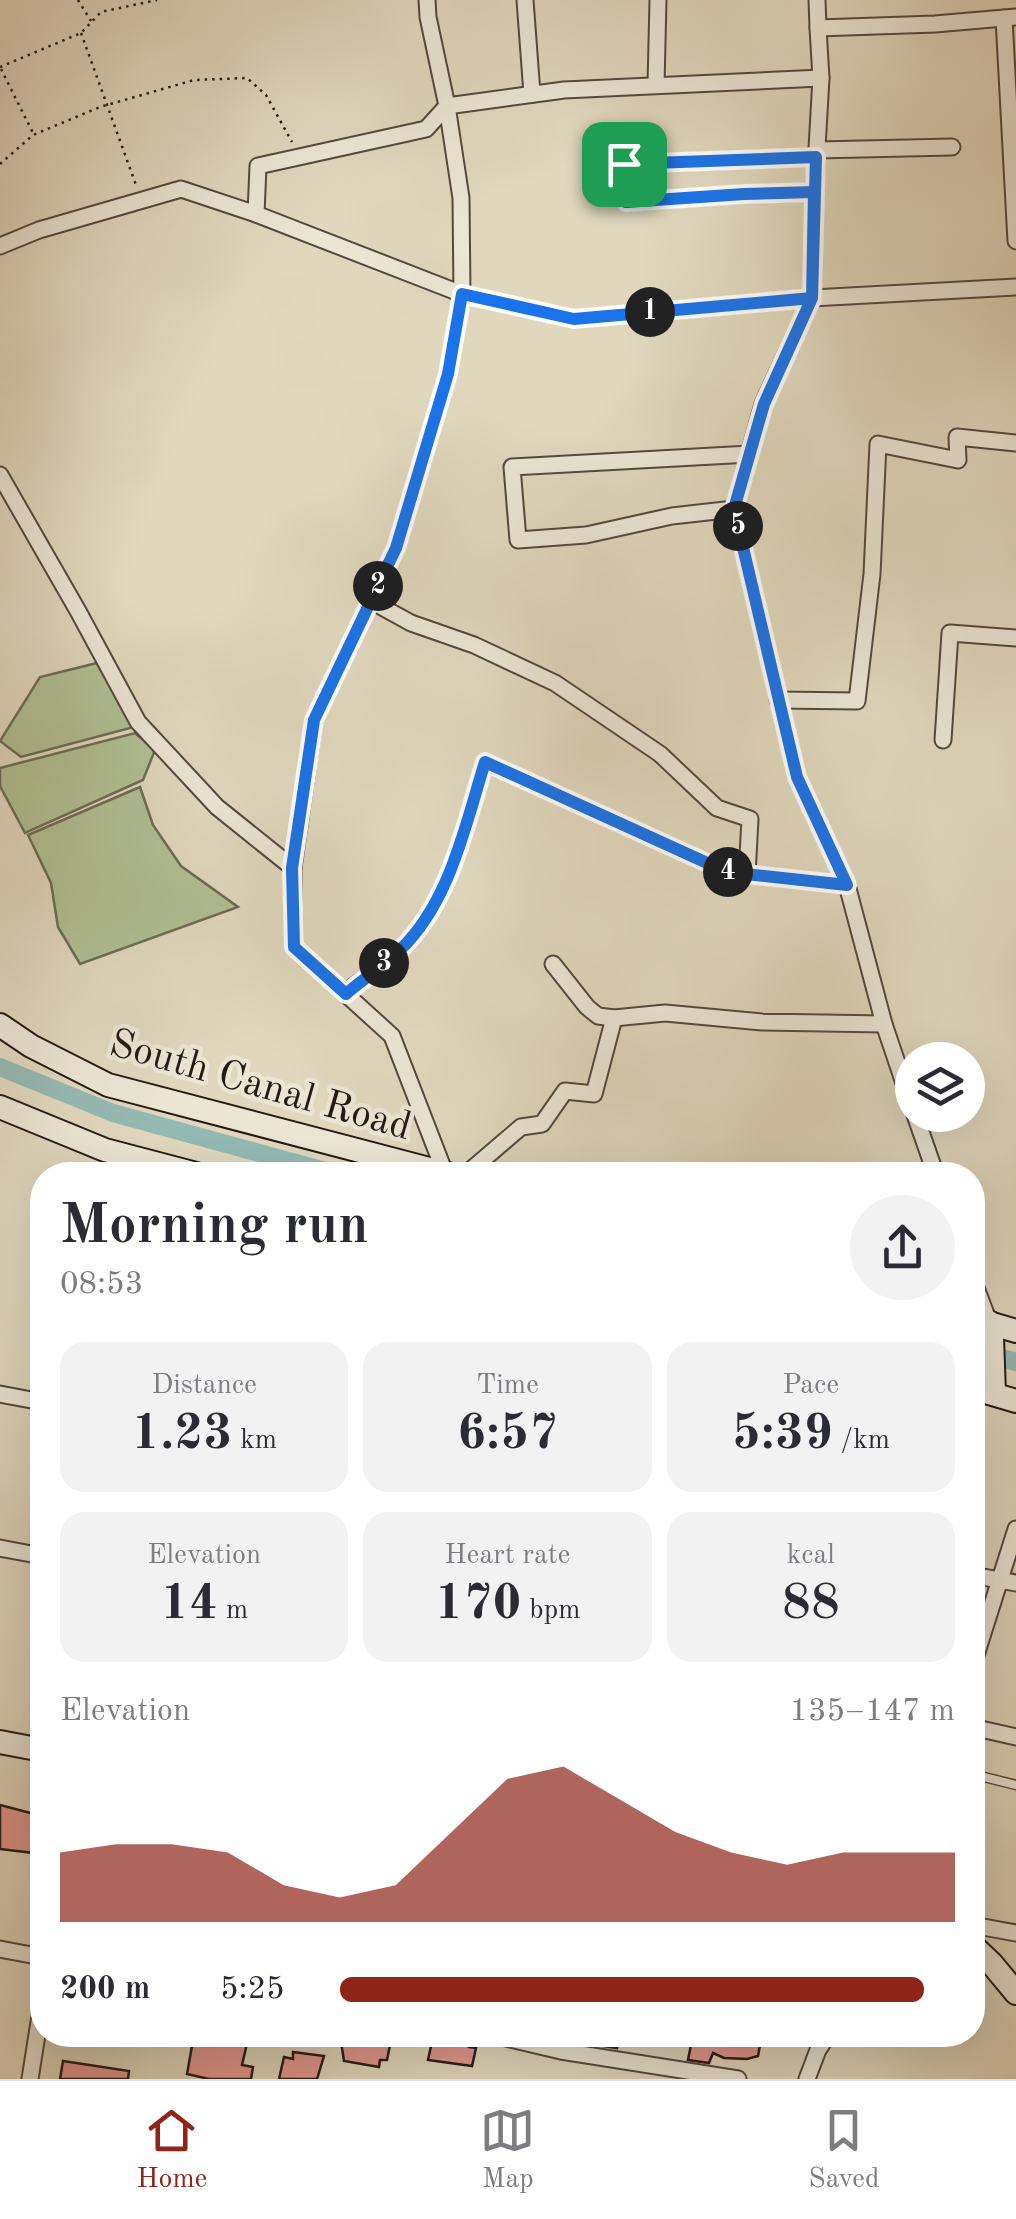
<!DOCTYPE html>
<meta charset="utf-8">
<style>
:root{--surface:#fff;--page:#f2f2f3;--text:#2b2b33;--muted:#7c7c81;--line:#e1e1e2;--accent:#8f2418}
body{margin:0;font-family:"Old Standard TT",serif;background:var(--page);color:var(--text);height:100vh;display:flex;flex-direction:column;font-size:38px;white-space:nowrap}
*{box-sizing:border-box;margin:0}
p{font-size:32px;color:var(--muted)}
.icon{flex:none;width:55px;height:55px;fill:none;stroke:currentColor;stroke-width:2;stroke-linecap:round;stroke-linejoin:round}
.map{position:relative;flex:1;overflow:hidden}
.drawer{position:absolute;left:30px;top:1162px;width:955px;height:885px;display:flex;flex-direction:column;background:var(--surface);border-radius:40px;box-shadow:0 10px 40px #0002}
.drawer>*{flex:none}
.tools{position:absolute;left:895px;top:1042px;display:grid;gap:20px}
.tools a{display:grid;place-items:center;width:90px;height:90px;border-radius:50%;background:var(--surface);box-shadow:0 10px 40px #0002;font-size:50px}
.pin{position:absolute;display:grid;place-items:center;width:85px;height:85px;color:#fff;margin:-42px;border-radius:20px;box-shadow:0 5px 15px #0006}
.km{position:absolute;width:50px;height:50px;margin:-25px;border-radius:50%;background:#222;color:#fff;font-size:28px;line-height:50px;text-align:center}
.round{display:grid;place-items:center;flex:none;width:105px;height:105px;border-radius:52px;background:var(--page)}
.overview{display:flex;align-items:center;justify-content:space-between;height:170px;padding:0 30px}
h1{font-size:55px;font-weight:700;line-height:75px}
.stats{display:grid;grid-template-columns:repeat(3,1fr);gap:15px;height:170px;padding:10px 30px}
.stats div{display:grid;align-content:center;border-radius:25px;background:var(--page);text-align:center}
.stats b{font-size:50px;font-weight:700}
.stats small{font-size:28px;font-weight:400}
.stats p{font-size:28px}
.chart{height:280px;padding:20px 30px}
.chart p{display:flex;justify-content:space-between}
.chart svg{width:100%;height:180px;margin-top:10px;fill:var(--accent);opacity:.7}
ul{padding:0 30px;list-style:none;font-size:32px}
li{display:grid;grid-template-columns:160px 120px 1fr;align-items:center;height:75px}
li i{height:25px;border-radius:12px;background:var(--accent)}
.tabs{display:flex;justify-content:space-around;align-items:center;height:140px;border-top:2px solid var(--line);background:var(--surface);font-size:28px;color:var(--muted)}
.tabs a{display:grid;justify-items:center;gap:5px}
.tabs .selected{color:var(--accent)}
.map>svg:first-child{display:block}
</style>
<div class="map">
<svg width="1016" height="2079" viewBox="0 0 1016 2079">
<rect width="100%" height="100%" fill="#e0d7bd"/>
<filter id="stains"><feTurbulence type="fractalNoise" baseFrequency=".002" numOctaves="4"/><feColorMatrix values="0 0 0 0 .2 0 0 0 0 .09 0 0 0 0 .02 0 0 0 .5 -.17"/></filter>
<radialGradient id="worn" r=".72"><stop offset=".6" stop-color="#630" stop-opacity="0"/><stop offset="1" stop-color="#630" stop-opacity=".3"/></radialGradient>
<g fill="#b0bf93" stroke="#6b6c54" stroke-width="2.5">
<path d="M 97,663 L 134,727 L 21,757 L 0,741 L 40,677 Z"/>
<path d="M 135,733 L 155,750 L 143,780 L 25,833 L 0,786 L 0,768 Z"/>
<path d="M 140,787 L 153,825 L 181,866 L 238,907 L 80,964 L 58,927 L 51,883 L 28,835 Z"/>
</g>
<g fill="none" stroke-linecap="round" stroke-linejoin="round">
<g stroke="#94b9b3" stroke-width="18">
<path d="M 0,1067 L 113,1113 L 340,1175"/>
<path d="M 972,1349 L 1016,1362"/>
</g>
</g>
<g fill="#e39891" stroke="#261914" stroke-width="2.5">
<path d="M 0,1805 L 42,1816 L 42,1854 L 0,1849 Z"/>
<path d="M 194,2035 L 249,2035 L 242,2065 L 253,2067 L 251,2079 L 209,2079 L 187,2074 Z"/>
<path d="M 340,2035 L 392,2035 L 387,2060 L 380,2060 L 379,2067 L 344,2061 Z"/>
<path d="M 570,2035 L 620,2035 L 617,2048 L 569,2041 Z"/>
<path d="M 693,2035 L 762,2035 L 758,2056 L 747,2059 L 724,2058 L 713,2053 L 709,2063 L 688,2060 Z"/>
<path d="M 433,2037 L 470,2043 L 469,2047 L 476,2048 L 472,2066 L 428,2060 Z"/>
<path d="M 293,2052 L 324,2056 L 317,2079 L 279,2079 L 284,2057 L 293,2059 Z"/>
<path d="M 63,2061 L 129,2071 L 128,2079 L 60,2079 Z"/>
</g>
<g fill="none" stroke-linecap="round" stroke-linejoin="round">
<defs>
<path id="lane" d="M 972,1774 L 1016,1785"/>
<g id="street">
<path d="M 525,0 L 532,94"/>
<path d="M 817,0 L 818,28"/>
<path d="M 1004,18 L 1016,241"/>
<path d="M 656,85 L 658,0"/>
<path d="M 817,150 L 952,147"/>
<path d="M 815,192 L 744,194 L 626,202 L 625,164 L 816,157"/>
<path d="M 256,214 L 258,166 L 426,129 L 447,106 L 564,90 L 821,78"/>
<path d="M 0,246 L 39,230 L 181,189 L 256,214 L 462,294 L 461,198 L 447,106 L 428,17 L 427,0"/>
<path d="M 0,475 L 78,611 L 138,722 L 217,807 L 293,868 L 314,720 L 396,548 L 448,374 L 462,294 L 574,319 L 812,298 L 1016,287"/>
<path d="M 734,509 L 672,516 L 586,535 L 518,540 L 512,467 L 750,454"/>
<path d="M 371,601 L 411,623 L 474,645 L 555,683 L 660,754 L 717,808 L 750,819 L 747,874"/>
<path d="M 778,700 L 857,701 L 872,574 L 878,444 L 958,460 L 957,437 L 1016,443"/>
<path d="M 943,740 L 950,633 L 1016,638"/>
<path d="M 293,868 L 294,947 L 392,1036 L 445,1173"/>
<path d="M 553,964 L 587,1007 L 598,1016 L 614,1018"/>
<path d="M 345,993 C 363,979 384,966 400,950 C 450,902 465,826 485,762 L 727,872 L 847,885"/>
<path d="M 912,1107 L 884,1024 L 847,885 L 797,777 L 734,509 L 763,404 L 812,298 L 815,183 L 821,78 L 818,28 L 935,24 L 1016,17"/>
<path d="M 915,1115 L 936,1175"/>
<path d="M 465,1175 L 521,1127 L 542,1124 L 565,1091 L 594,1094 L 614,1018 L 665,1013 L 762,1022 L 884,1024"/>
<path d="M 972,1277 L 989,1322"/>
<path d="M 0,1394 L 42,1402"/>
<path d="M 0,1548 L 42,1556"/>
<path d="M 972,1575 L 1016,1583"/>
<path d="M 972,1668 L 1016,1529"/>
<path d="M 972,1727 L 1016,1737"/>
<path d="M 972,1925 L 1016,1933"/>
<path d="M 0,1949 L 42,1957"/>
<path d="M 493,2035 L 561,2051 L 738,2079"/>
<path d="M 30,2079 L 42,2003"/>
<path d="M 807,2079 L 818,2050 L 828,2035"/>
</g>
<g id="secondary">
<path d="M 0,1025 L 31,1046 L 108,1085 L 452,1175"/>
<path d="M 0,1107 L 105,1150 L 200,1175"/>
<path d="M 972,1318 L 1016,1331"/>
<path d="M 989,1322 L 992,1337 L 994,1394"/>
<path d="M 972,1388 L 1016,1401"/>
<path d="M 0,1742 L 42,1750"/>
<path d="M 972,1945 L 992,1964 L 1016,1993"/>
</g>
</defs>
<use href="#lane" stroke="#54483e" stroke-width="11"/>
<use href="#street" stroke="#54483e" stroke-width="19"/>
<use href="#secondary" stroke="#261914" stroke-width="26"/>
<g stroke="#261914" stroke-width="2.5" stroke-dasharray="2.5 5" stroke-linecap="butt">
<path d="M 78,0 L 91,21"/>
<path d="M 81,33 L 136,185"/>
<path d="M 0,67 L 81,33 L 101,12 L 157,0"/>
<path d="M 1,69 L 33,133"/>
<path d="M 0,164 L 33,135 L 100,107 L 194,80 L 247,78 L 266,95 L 292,142"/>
</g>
<use href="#lane" stroke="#ebe5d4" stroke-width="8"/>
<use href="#street" stroke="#ebe5d4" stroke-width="15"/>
<use href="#secondary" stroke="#ebe5d4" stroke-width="22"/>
</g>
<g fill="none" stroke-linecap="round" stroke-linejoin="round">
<defs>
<path id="route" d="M 624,164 L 626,202 L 744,194 L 814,192 L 812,298 L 574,319 L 462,294 L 448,374 L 396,548 L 314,720 L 292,868 L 294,947 L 346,994 C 363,979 384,966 400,950 C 450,902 465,826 485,762 L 727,872 L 847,885 L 797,777 L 734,509 L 764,404 L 812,298 L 816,157 L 624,164"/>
</defs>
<use href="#route" stroke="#fff" stroke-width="20"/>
<use href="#route" stroke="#1a73e8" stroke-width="12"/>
</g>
<g text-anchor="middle" stroke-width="9" stroke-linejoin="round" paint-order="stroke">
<g font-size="40" fill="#261914" stroke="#ebe5d4">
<text transform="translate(261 1083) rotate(16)" y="14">South Canal Road</text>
</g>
</g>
<rect width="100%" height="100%" filter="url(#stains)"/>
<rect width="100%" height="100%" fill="url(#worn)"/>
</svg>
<div class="tools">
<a><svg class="icon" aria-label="layers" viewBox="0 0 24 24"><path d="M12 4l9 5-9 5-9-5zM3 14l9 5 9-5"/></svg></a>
</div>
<div class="pin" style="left:624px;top:164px;background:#1e9e55"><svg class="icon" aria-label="arrive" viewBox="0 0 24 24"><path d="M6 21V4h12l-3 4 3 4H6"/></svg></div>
<b class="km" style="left:650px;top:312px">1</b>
<b class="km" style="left:378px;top:586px">2</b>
<b class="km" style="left:384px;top:963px">3</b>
<b class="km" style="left:728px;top:872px">4</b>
<b class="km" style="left:738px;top:526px">5</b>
<section class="drawer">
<div class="overview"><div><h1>Morning run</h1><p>08:53</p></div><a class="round"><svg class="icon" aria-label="share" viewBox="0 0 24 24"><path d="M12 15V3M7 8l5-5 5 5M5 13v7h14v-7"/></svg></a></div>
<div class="stats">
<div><p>Distance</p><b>1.23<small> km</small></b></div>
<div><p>Time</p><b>6:57</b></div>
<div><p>Pace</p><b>5:39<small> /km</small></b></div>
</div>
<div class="stats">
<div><p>Elevation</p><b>14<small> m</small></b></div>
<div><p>Heart rate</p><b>170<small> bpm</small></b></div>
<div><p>kcal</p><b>88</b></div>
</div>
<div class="chart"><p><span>Elevation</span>135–147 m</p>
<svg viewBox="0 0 160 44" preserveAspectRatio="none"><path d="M0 44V27L10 25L20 25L30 27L40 35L50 38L60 35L70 22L80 9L90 6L100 14L110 22L120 27L130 30L140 27L150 27L160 27V44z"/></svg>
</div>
<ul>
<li><b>200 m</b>5:25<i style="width:95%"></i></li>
</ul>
</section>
</div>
<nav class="tabs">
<a class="selected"><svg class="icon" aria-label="home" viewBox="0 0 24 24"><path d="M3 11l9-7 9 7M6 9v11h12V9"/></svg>Home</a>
<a><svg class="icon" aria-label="map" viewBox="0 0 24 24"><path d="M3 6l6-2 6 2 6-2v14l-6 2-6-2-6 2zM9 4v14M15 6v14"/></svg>Map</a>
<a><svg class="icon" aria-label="saved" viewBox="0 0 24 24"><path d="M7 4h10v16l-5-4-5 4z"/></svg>Saved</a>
</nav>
